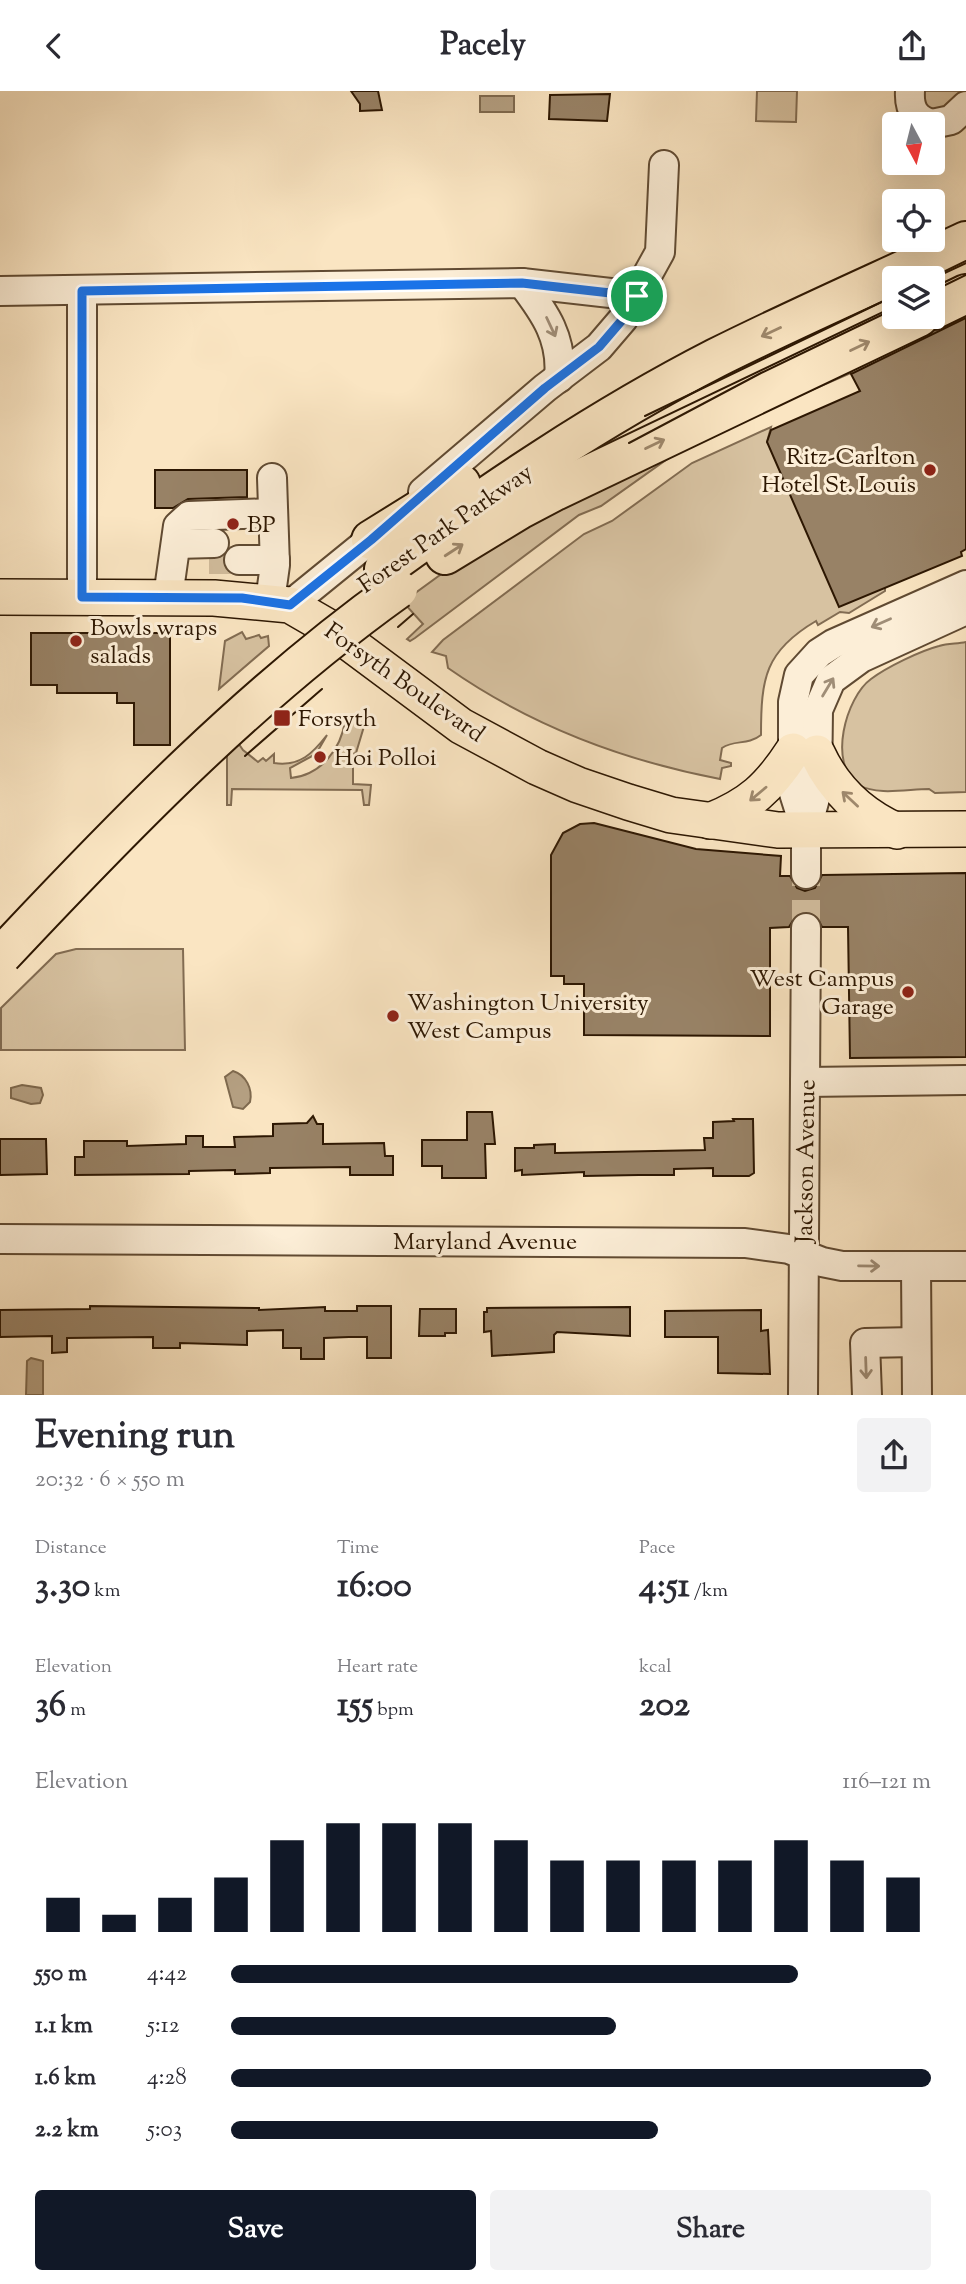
<!DOCTYPE html>
<meta charset="utf-8">
<style>
:root{--surface:#fff;--page:#f2f2f3;--text:#2b2b33;--muted:#7c7c81;--accent:#111827}
body{margin:0;font-family:"Sorts Mill Goudy",serif;background:var(--page);color:var(--text);height:100vh;display:flex;flex-direction:column;font-size:26px;white-space:nowrap}
*{box-sizing:border-box;margin:0}
p{font-size:23px;color:var(--muted)}
.icon{flex:none;width:38px;height:38px;fill:none;stroke:currentColor;stroke-width:2;stroke-linecap:round;stroke-linejoin:round}
.map{position:relative;height:1304px;overflow:hidden}
.sheet{display:flex;flex-direction:column;background:var(--surface);flex:1}
.sheet>*{flex:none}
.needle{width:46px;rotate:173deg}
.fabs{position:absolute;left:882px;top:21px;display:grid;gap:14px}
.fabs a{display:grid;place-items:center;width:63px;height:63px;border-radius:7px;background:var(--surface);box-shadow:0 7px 28px #0002;font-size:35px}
.pin{position:absolute;display:grid;place-items:center;width:60px;height:60px;color:#fff;margin:-30px;border:4px solid #fff;border-radius:50%;box-shadow:0 2px 7px #0007}
.round{display:grid;place-items:center;flex:none;width:74px;height:74px;border-radius:7px;background:var(--page)}
.summary{display:flex;align-items:center;justify-content:space-between;height:119px;padding:0 35px}
h1{font-size:38px;font-weight:800;line-height:52px}
.figures{display:grid;grid-template-columns:repeat(3,1fr);gap:10px;height:119px;padding:7px 35px}
.figures div{display:grid;align-content:center}
.figures b{font-size:35px;font-weight:800}
.figures small{font-size:19px;font-weight:400}
.figures p{font-size:19px}
.chart{height:196px;padding:14px 35px}
.chart p{display:flex;justify-content:space-between}
.chart svg{width:100%;height:126px;margin-top:7px;stroke:var(--accent);stroke-width:6}
.action{display:flex;gap:14px;margin-top:auto;padding:14px 35px}
.action a{flex:1;height:80px;border-radius:7px;background:var(--accent);color:#fff;font-size:28px;font-weight:800;line-height:80px;text-align:center}
.action a+a{background:var(--page);color:var(--text)}
ul{padding:0 35px;list-style:none;font-size:23px}
li{display:grid;grid-template-columns:112px 84px 1fr;align-items:center;height:52px}
li i{height:18px;border-radius:9px;background:var(--accent)}
header{display:flex;justify-content:space-between;align-items:center;height:91px;padding:0 35px;background:var(--surface);font-size:32px;font-weight:800}
.map>svg:first-child{display:block}
</style>
<header><svg class="icon" aria-label="back" viewBox="0 0 24 24"><path d="M15 5l-7 7 7 7"/></svg>Pacely<svg class="icon" aria-label="share" viewBox="0 0 24 24"><path d="M12 15V3M7 8l5-5 5 5M5 13v7h14v-7"/></svg></header>
<div class="map">
<svg width="966" height="1304" viewBox="0 0 966 1304">
<rect width="100%" height="100%" fill="#fae5c2"/>
<filter id="stains"><feTurbulence type="fractalNoise" baseFrequency=".00286" numOctaves="4"/><feColorMatrix values="0 0 0 0 .2 0 0 0 0 .09 0 0 0 0 .02 0 0 0 .5 -.17"/></filter>
<radialGradient id="worn" r=".72"><stop offset=".6" stop-color="#630" stop-opacity="0"/><stop offset="1" stop-color="#630" stop-opacity=".3"/></radialGradient>
<g fill="#d7c2a1" stroke="#826c52" stroke-width="2">
<path d="M 757,0 L 797,0 L 796,31 L 756,30 Z"/>
<path d="M 915,0 L 965,0 L 943,24 L 927,22 Z"/>
<path d="M 966,224 L 966,227 L 850,279 L 851,282 L 690,352 L 601,415 L 579,424 L 415,547 L 410,550 L 407,548 L 423,533 L 403,511 L 473,460 L 519,432 L 847,274 L 849,276 Z"/>
<path d="M 771,336 L 767,351 L 885,496 L 885,500 L 849,522 L 840,521 L 818,534 L 816,530 C 765,560 761,587 761,644 C 747,655 735,648 722,657 L 720,669 L 731,672 L 731,675 L 722,677 L 720,688 C 621,669 531,635 448,577 L 446,565 L 432,561 L 443,549 L 584,443 L 612,430 L 692,372 Z"/>
<path d="M 242,541 L 246,548 L 259,544 L 261,547 L 268,545 L 269,555 L 219,598 L 225,550 Z"/>
<path d="M 966,551 L 966,701 L 935,702 L 929,698 C 908,698 878,705 859,694 C 827,674 846,606 871,588 C 887,576 920,560 939,555 C 948,552 957,553 966,551 Z"/>
<path d="M 345,630 L 365,632 L 356,662 L 353,663 L 353,693 L 371,694 L 369,714 L 364,714 L 362,699 L 232,698 L 231,714 L 227,714 L 227,663 L 236,649 L 243,659 L 258,671 L 263,667 L 266,670 L 274,663 L 274,672 C 300,676 313,662 327,644 L 316,663 L 290,677 L 291,687 C 321,684 341,658 345,630 Z"/>
<path d="M 76,858 L 183,858 L 185,959 L 1,959 L 1,917 L 56,863 Z"/>
</g>
<g fill="#b49f81" stroke="#7e694e" stroke-width="2">
<rect x="480" y="5" width="34" height="16"/>
<path d="M 233,980 C 246,984 253,998 250,1011 L 243,1018 L 233,1016 L 225,986 Z"/>
<path d="M 22,994 L 41,997 L 43,1004 L 40,1012 L 31,1013 L 11,1007 L 11,997 Z"/>
<path d="M 31,1267 L 43,1270 L 43,1304 L 26,1304 L 27,1270 Z"/>
</g>
<g fill="#988266" stroke="#2d1702" stroke-width="2">
<path d="M 351,0 L 378,0 L 382,19 L 360,20 L 360,13 Z"/>
<path d="M 610,3 L 607,30 L 549,28 L 550,4 Z"/>
<path d="M 966,227 L 966,458 L 961,461 L 962,465 L 839,516 L 767,351 L 771,339 L 860,300 L 851,283 Z"/>
<path d="M 155,379 L 247,379 L 247,406 L 188,408 L 173,417 L 155,417 Z"/>
<path d="M 31,542 L 170,542 L 170,654 L 134,654 L 134,612 L 117,612 L 117,602 L 57,602 L 57,594 L 31,594 Z"/>
<path d="M 594,732 L 696,758 L 781,765 L 780,785 L 790,785 L 797,797 L 805,800 L 815,797 L 822,784 L 966,782 L 966,966 L 850,967 L 848,836 L 822,836 L 815,823 L 807,820 L 797,823 L 789,836 L 770,837 L 770,945 L 584,944 L 584,893 L 564,893 L 564,885 L 551,885 L 551,764 L 563,742 L 580,733 Z"/>
<path d="M 467,1021 L 492,1021 L 495,1053 L 485,1053 L 486,1087 L 442,1087 L 442,1075 L 422,1075 L 422,1049 L 467,1049 Z"/>
<path d="M 313,1025 L 317,1033 L 323,1033 L 323,1053 L 384,1052 L 385,1065 L 393,1065 L 393,1084 L 350,1084 L 350,1076 L 270,1077 L 270,1082 L 235,1083 L 235,1079 L 189,1080 L 189,1083 L 75,1084 L 75,1066 L 84,1066 L 84,1050 L 127,1050 L 127,1055 L 186,1053 L 186,1045 L 203,1045 L 203,1056 L 235,1056 L 234,1046 L 273,1045 L 273,1033 L 307,1032 Z"/>
<path d="M 733,1028 L 753,1028 L 754,1082 L 749,1085 L 713,1085 L 713,1077 L 674,1078 L 674,1084 L 639,1084 L 584,1085 L 584,1081 L 522,1084 L 522,1079 L 515,1080 L 515,1057 L 534,1057 L 534,1054 L 555,1053 L 555,1062 L 705,1059 L 704,1047 L 713,1047 L 713,1031 L 734,1030 Z"/>
<path d="M 0,1048 L 46,1048 L 47,1083 L 0,1084 Z"/>
<path d="M 90,1215 L 259,1217 L 259,1219 L 325,1216 L 325,1220 L 357,1220 L 357,1215 L 391,1215 L 391,1267 L 367,1267 L 367,1246 L 349,1246 L 324,1247 L 324,1268 L 301,1268 L 301,1257 L 283,1257 L 283,1239 L 247,1240 L 247,1254 L 180,1252 L 180,1257 L 153,1257 L 153,1246 L 67,1247 L 67,1261 L 52,1262 L 52,1245 L 0,1246 L 0,1219 L 90,1218 Z"/>
<path d="M 630,1216 L 630,1245 L 557,1241 L 554,1244 L 554,1261 L 492,1265 L 491,1240 L 484,1241 L 484,1221 L 487,1221 L 487,1217 Z"/>
<path d="M 420,1218 L 456,1218 L 456,1242 L 445,1242 L 445,1245 L 419,1245 Z"/>
<path d="M 761,1219 L 761,1240 L 768,1239 L 770,1283 L 718,1282 L 718,1246 L 665,1246 L 665,1220 Z"/>
</g>
<g fill="none" stroke-linecap="round" stroke-linejoin="round">
<g stroke="#d1bc9c" stroke-width="28" stroke-dasharray="28 14" stroke-linecap="butt">
<path d="M 209,469 L 239,469"/>
<path d="M 806,837 L 806,783"/>
</g>
<defs>
<g id="minor">
<path d="M 910,0 C 909,17 914,28 932,33"/>
<path d="M 932,33 L 951,29 L 966,15"/>
<path d="M 522,192 C 545,222 563,248 559,287"/>
<path d="M 0,200 L 522,192 L 637,205"/>
<path d="M 82,200 L 82,506"/>
<path d="M 423,401 L 545,297 L 599,256 L 623,228 L 660,161 L 664,74"/>
<path d="M 176,453 L 214,452"/>
<path d="M 239,469 L 275,469"/>
<path d="M 168,506 L 178,435 L 189,425 L 273,422"/>
<path d="M 270,510 L 275,474 L 272,387"/>
<path d="M 290,514 L 386,436"/>
<path d="M 806,740 L 793,699 L 793,611 L 799,584 L 819,562 L 833,553 L 966,494"/>
<path d="M 806,783 L 806,740 L 817,700 L 818,619 L 831,589 L 861,567 L 966,519"/>
<path d="M 805,991 L 966,989"/>
<path d="M 0,1148 L 745,1152 L 789,1158 L 822,1171 L 842,1175 L 966,1175"/>
<path d="M 916,1176 L 917,1304"/>
<path d="M 803,1304 L 806,837"/>
<path d="M 867,1304 L 865,1252 L 916,1251"/>
</g>
<g id="major">
<path d="M 0,506 L 214,507 L 290,514 L 328,536 L 461,635 L 537,676 L 578,694 L 628,711 L 671,724 L 778,739 L 966,738"/>
<path d="M 817,662 C 833,697 861,724 897,740"/>
<path d="M 710,730 C 750,714 769,697 793,660"/>
</g>
<g id="highway">
<path d="M 933,219 L 966,203"/>
<path d="M 371,449 L 461,393"/>
<path d="M 445,464 L 519,419 L 555,400 L 919,226"/>
<path d="M 384,478 C 490,401 599,327 716,267 C 798,226 883,189 966,150"/>
</g>
</defs>
<use href="#minor" stroke="#604a32" stroke-width="32"/>
<use href="#major" stroke="#2d1702" stroke-width="38"/>
<use href="#highway" stroke="#2d1702" stroke-width="42"/>
<use href="#minor" stroke="#fceed7" stroke-width="28"/>
<use href="#major" stroke="#fae5c2" stroke-width="35"/>
<use href="#highway" stroke="#fae5c2" stroke-width="38"/>
<g stroke="#2d1702" stroke-width="2">
<path d="M 931,187 L 966,170"/>
<path d="M 933,200 L 966,184"/>
<path d="M 645,325 L 894,205"/>
<path d="M 629,352 L 761,282 L 894,218"/>
<path d="M 398,536 L 413,523"/>
<path d="M 245,665 L 322,598"/>
</g>
<defs>
<path id="highway-bridge" d="M 2,864 C 125,733 251,603 398,498"/>
</defs>
<use href="#highway-bridge" stroke="#2d1702" stroke-width="42" stroke-linecap="butt"/>
<use href="#highway-bridge" stroke="#fae5c2" stroke-width="38"/>
</g>
<defs><path id="oneway-shaft" d="M-6 0H5M1.5-3L5.5 0L1.5 3" fill="none" stroke-width="1.6" stroke-linecap="round" stroke-linejoin="round" transform="scale(1.75)"/></defs>
<g stroke="#9f8d77">
<use href="#oneway-shaft" transform="translate(551 236) rotate(65)"/>
<use href="#oneway-shaft" transform="translate(881 532) rotate(156)"/>
<use href="#oneway-shaft" transform="translate(828 596) rotate(-59)"/>
<use href="#oneway-shaft" transform="translate(869 1175) rotate(1)"/>
<use href="#oneway-shaft" transform="translate(866 1277) rotate(88)"/>
</g>
<g stroke="#9e886c">
<use href="#oneway-shaft" transform="translate(771 241) rotate(155)"/>
<use href="#oneway-shaft" transform="translate(860 255) rotate(-26)"/>
<use href="#oneway-shaft" transform="translate(655 353) rotate(-26)"/>
<use href="#oneway-shaft" transform="translate(454 459) rotate(-33)"/>
<use href="#oneway-shaft" transform="translate(758 703) rotate(140)"/>
<use href="#oneway-shaft" transform="translate(850 708) rotate(-137)"/>
</g>
<g fill="none" stroke-linecap="round" stroke-linejoin="round">
<defs>
<path id="route" d="M 522,192 L 637,205 L 623,228 L 599,256 L 545,297 L 371,449 L 290,514 L 242,507 L 82,506 L 82,200 Z"/>
</defs>
<use href="#route" stroke="#fff" stroke-width="14"/>
<use href="#route" stroke="#1a73e8" stroke-width="9"/>
</g>
<g fill="#8f2418" stroke="#fceed7" stroke-width="2.5">
<circle cx="930" cy="379" r="7"/>
<circle cx="233" cy="433" r="7"/>
<circle cx="76" cy="550" r="7"/>
<rect x="273" y="618" width="18" height="18" rx="3.5"/>
<circle cx="320" cy="666" r="7"/>
<circle cx="908" cy="901" r="7"/>
<circle cx="393" cy="925" r="7"/>
</g>
<g text-anchor="middle" stroke-width="6" stroke-linejoin="round" paint-order="stroke">
<g font-size="24" fill="#2d1702" stroke="#fceed7" text-anchor="start">
<text x="916" y="373" text-anchor="end">Ritz-Carlton<tspan x="916" dy="28">Hotel St. Louis</tspan></text>
<text x="247" y="441">BP</text>
<text x="90" y="544">Bowls wraps<tspan x="90" dy="28">salads</tspan></text>
<text x="298" y="635">Forsyth</text>
<text x="334" y="674">Hoi Polloi</text>
<text x="894" y="895" text-anchor="end">West Campus<tspan x="894" dy="28">Garage</tspan></text>
<text x="407" y="919">Washington University<tspan x="407" dy="28">West Campus</tspan></text>
</g>
<g font-size="24" fill="#2d1702" stroke="#fceed7">
<text transform="translate(445 437) rotate(-35)" y="8">Forest Park Parkway</text>
<text transform="translate(405 591) rotate(35)" y="8">Forsyth Boulevard</text>
<text transform="translate(805 1070) rotate(-89)" y="8">Jackson Avenue</text>
<text x="485" y="1158">Maryland Avenue</text>
</g>
</g>
<rect width="100%" height="100%" filter="url(#stains)"/>
<rect width="100%" height="100%" fill="url(#worn)"/>
</svg>
<div class="fabs">
<a><svg class="needle" viewBox="-14 -14 28 28"><path d="M0-13l5 13h-10z" fill="#e53935"/><path d="M0 13l5-13h-10z" fill="#7c7c81"/></svg></a>
<a><svg class="icon" aria-label="locate" viewBox="0 0 24 24"><circle cx="12" cy="12" r="6"/><path d="M12 2v4M12 18v4M2 12h4M18 12h4"/></svg></a>
<a><svg class="icon" aria-label="layers" viewBox="0 0 24 24"><path d="M12 4l9 5-9 5-9-5zM3 14l9 5 9-5"/></svg></a>
</div>
<div class="pin" style="left:637px;top:205px;background:#1e9e55"><svg class="icon" aria-label="arrive" viewBox="0 0 24 24"><path d="M6 21V4h12l-3 4 3 4H6"/></svg></div>
</div>
<section class="sheet">
<div class="summary"><div><h1>Evening run</h1><p>20:32 · 6 × 550 m</p></div><a class="round"><svg class="icon" aria-label="share" viewBox="0 0 24 24"><path d="M12 15V3M7 8l5-5 5 5M5 13v7h14v-7"/></svg></a></div>
<div class="figures">
<div><p>Distance</p><b>3.30<small> km</small></b></div>
<div><p>Time</p><b>16:00</b></div>
<div><p>Pace</p><b>4:51<small> /km</small></b></div>
</div>
<div class="figures">
<div><p>Elevation</p><b>36<small> m</small></b></div>
<div><p>Heart rate</p><b>155<small> bpm</small></b></div>
<div><p>kcal</p><b>202</b></div>
</div>
<div class="chart"><p><span>Elevation</span>116–121 m</p>
<svg viewBox="0 0 160 44" preserveAspectRatio="none"><path d="M5 44V32M15 44V38M25 44V32M35 44V25M45 44V12M55 44V6M65 44V6M75 44V6M85 44V12M95 44V19M105 44V19M115 44V19M125 44V19M135 44V12M145 44V19M155 44V25"/></svg>
</div>
<ul>
<li><b>550 m</b>4:42<i style="width:81%"></i></li>
<li><b>1.1 km</b>5:12<i style="width:55%"></i></li>
<li><b>1.6 km</b>4:28<i style="width:100%"></i></li>
<li><b>2.2 km</b>5:03<i style="width:61%"></i></li>
</ul>
<div class="action"><a>Save</a><a>Share</a></div>
</section>
